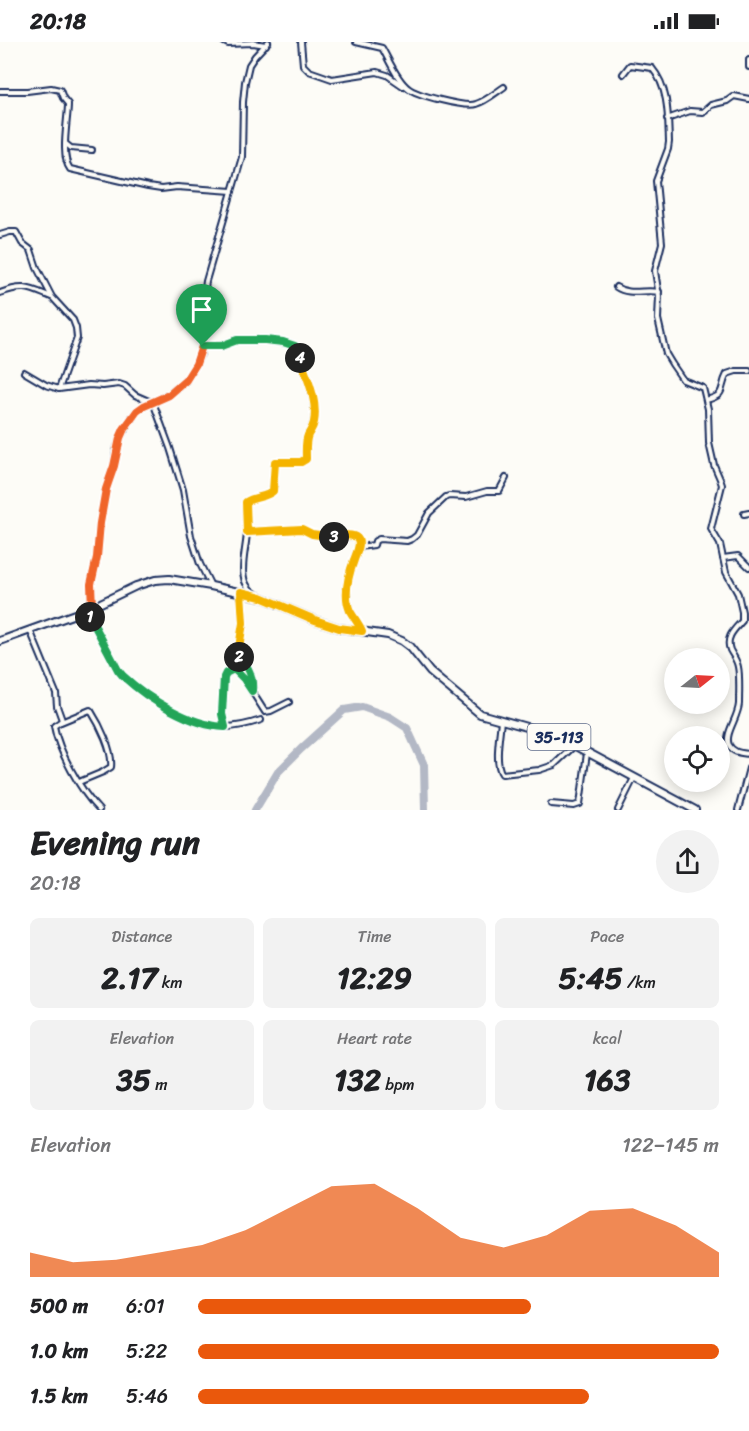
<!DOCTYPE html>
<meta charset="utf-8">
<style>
:root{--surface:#fff;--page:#f2f2f2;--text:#202124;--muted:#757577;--accent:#ea580c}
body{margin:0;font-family:Sriracha,sans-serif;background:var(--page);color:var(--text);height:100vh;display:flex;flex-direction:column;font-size:22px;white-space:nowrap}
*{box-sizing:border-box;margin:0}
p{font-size:20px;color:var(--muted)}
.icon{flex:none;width:33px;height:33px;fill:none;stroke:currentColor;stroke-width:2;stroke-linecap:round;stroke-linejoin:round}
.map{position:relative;height:768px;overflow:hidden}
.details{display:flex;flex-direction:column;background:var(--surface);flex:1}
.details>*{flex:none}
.needle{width:39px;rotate:72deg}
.controls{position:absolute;left:664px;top:606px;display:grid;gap:12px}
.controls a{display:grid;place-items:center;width:66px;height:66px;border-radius:50%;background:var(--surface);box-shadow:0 3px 15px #0003;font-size:30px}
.pin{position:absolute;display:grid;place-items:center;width:51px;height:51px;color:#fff;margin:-62px -26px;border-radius:50% 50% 50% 0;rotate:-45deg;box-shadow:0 0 6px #0007}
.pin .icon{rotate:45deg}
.km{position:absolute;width:30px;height:30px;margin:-15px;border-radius:50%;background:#222;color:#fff;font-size:16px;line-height:30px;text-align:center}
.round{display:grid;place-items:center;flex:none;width:63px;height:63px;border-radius:32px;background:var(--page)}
.summary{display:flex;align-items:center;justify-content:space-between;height:102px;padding:0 30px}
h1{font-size:33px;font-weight:800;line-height:45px}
.stats{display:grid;grid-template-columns:repeat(3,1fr);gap:9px;height:102px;padding:6px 30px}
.stats div{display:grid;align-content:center;border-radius:9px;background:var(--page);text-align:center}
.stats b{font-size:30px;font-weight:800}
.stats small{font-size:16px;font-weight:400}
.stats p{font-size:16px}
.chart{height:168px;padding:12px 30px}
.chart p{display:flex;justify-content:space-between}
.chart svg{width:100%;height:108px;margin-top:6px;fill:var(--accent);opacity:.7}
ul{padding:0 30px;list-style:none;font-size:20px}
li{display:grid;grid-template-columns:96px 72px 1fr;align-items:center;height:45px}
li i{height:15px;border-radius:8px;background:var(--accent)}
.status{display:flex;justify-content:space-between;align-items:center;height:42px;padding:0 30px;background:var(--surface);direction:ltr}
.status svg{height:16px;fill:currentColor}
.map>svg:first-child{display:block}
</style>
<div class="status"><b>20:18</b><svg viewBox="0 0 49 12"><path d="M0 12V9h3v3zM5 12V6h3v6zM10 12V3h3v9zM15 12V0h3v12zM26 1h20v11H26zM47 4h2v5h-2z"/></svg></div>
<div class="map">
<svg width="749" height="768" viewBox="0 0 749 768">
<rect width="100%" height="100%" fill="#fdfcf7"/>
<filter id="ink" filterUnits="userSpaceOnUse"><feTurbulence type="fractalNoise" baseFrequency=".0167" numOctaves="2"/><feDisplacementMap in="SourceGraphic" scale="12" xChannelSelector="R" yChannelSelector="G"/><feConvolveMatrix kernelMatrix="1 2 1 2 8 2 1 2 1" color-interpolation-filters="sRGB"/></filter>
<g filter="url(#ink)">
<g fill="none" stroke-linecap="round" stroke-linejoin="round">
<path stroke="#b3b8c5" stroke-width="8" d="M 255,768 L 278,730 L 301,707 L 344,668 L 362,665 L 390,675 L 407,686 L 424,723 L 425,768"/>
<defs>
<g id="minor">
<path d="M 224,0 L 228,2 L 253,1 L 266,3"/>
<path d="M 301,0 L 303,23 L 309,29 L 332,37 L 377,30 L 387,33 L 403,44"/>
<path d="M 356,0 L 382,6 C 389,18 397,38 408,46 C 416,53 466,66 476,62 C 486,59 495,51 504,45"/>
<path d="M 749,18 L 749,25"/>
<path d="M 623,32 L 630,23 L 652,26 C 669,46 668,75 669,100 L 668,107 L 656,139 L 662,201 L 655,229 L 659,254 L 658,277 L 666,312 L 672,322 L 683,338 L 703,346 L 708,367 L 709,401 L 714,423 L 720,437 L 722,443 L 711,487 L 720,502 L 726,530 L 738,552 L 742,570 L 742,579 C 735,587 725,595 730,608 C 733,614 737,618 738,625 C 740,633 739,653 739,662 C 738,676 724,692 729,703 C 733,711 741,711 749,712"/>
<path d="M 0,49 L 27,49 L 51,46 L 60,48 L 63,56 L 68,62 C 68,78 60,114 70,127 L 148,145 L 161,147 L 177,145 L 232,149"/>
<path d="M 667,77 L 690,69 L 703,70 L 711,63 L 727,59 L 734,54 L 749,57"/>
<path d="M 66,102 L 71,106 L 92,108"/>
<path d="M 0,193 L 10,190 L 16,190 L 22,201 L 31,208 L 37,226 L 52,255 L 73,278 L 76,286 L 77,296 L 59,347"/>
<path d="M 616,245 C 630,254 644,247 659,250"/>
<path d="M 0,251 C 24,242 29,246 51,255"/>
<path d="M 202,304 L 221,304 L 237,298 L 265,298 L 291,302 L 296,307 C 304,329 316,351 314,376 C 314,383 310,387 308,393 C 305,400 306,410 306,417 L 301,420 L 275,420 L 273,449 C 266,456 255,454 246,460 C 245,469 247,479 247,489 C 247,508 234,540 255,551"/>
<path d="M 24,330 L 46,343 L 59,347 L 89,343 L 103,344 L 119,342 L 125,344 L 135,353 L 151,360"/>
<path d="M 706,358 C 727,353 719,347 727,332 L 736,329 L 749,329"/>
<path d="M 153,360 L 170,406 L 183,448 L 191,494 L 200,522 L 211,544"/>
<path d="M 744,472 L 749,471"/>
<path d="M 247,490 L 302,487 L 312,492 L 322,494 L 332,495 L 350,494 L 356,495 L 358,498 L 359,505"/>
<path d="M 723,516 L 738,514 L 749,525"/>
<path d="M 92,565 L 91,542 L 97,515 L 100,481 L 106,447 L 114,424 L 116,408 L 120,396 L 131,377 L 137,369 L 144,364 L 169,353 L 186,338 L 192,329 L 201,312 L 202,304 L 201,276 L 206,239 L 242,115 L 243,60 L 245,40 L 249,23 L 255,14 L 268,0"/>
<path d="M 86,568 L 118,628 L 123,634 C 146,655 193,686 225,685 C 238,685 249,682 261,678"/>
<path d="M 30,588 L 56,651 L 57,664 L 62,678 L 60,680 L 54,684 C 58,708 81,750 99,768"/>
<path d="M 362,589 C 358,582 353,575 350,568 C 341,547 352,524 359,505 L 374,503 L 375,499 L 379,497 L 407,499 L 412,497 L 417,493 L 429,471 L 446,455 L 449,454 L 466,455 L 487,449 L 499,449 L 506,436"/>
<path d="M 240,616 C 250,625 253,635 252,649"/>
<path d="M 234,627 L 244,637 L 265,670 L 271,669 L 289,660"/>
<path d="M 501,678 C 500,692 494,721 502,732 L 539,728 L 554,723 L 574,704"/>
<path d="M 61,680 L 90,668 L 91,669 C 100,683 113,709 111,725 L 103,730 L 79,740"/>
<path d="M 225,685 L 222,672 L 224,635 C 226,629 235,628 240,622 L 239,605 L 243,581 L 241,551"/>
<path d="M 551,762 L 574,764 L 580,762 L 587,711"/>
<path d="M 618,768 L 634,736"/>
<path d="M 738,768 L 749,726"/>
</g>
<path id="primary" d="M 0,599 L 86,568 L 136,544 L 155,538 L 169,537 L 211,544 L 261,555 L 315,578 L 339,586 L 388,593 L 402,599 L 410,605 L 430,630 L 480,672 L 555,693 L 695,768"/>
</defs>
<use href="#minor" stroke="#1b2f5e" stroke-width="8"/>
<use href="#primary" stroke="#1b2f5e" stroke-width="10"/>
<use href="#minor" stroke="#fdfcf7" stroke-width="4"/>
<use href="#primary" stroke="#fdfcf7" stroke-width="6"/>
</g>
</g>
<g fill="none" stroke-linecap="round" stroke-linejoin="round" filter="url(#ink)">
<defs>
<path id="split-1" d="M 90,575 L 86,568 L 92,565 L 91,542 L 97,515 L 100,481 L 106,447 L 114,424 L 120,396 L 124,387 L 137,369 L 144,364 L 169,353 L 186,338 L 196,322 L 202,304"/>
<path id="split-2" d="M 90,575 L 118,628 L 123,634 C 148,657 191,684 225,685 L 222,672 L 224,635 L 226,631 L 234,627 L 244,637 L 252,649 C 253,634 249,625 239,615"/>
<path id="split-3" d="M 239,615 L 240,599 L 243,581 L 241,550 L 261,555 L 315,578 L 339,586 L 362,589 C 359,582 354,576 350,569 C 343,553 348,534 354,518 C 356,512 362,501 357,496 C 352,491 340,494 334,495"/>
<path id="split-4" d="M 300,316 C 307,336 318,358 314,380 C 313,386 310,389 308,393 C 305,400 306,410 306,417 L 301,420 L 275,420 L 273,449 C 266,456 255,454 246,460 L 247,490 L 302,487 L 312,492 L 334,495"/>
<path id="split-5" d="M 202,304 L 221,304 L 237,298 L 265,298 L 283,300 L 295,304 L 300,316"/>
</defs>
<use href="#split-1" stroke="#fff" stroke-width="12"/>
<use href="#split-2" stroke="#fff" stroke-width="12"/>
<use href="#split-3" stroke="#fff" stroke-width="12"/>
<use href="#split-4" stroke="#fff" stroke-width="12"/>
<use href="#split-5" stroke="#fff" stroke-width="12"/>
<use href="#split-1" stroke="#f0652b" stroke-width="8"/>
<use href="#split-2" stroke="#22a559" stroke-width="8"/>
<use href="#split-3" stroke="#f5b400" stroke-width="8"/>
<use href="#split-4" stroke="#f5b400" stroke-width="8"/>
<use href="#split-5" stroke="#22a559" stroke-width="8"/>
</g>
<g text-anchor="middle" stroke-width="5" stroke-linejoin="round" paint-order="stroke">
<rect fill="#fdfcf7" stroke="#5f6c8c" stroke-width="1.5" x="527.5" y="682" width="63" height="26" rx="4.5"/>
<g font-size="16" font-weight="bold" fill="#1b2f5e">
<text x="559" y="701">35-113</text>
</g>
</g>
</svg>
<div class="controls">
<a><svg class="needle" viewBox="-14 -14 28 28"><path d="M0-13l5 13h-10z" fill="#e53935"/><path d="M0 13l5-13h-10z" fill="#757577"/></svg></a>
<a><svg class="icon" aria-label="locate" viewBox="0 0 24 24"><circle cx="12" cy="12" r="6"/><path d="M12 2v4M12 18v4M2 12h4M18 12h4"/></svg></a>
</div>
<div class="pin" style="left:202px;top:304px;background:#1e9e55"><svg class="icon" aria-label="arrive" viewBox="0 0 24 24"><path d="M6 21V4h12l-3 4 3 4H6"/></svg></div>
<b class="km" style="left:90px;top:575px">1</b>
<b class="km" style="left:239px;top:615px">2</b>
<b class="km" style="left:334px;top:495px">3</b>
<b class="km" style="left:300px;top:316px">4</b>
</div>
<section class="details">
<div class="summary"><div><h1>Evening run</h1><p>20:18</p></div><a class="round"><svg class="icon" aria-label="share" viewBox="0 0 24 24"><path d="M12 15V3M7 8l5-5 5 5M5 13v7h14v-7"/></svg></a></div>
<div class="stats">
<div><p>Distance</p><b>2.17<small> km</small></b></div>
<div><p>Time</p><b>12:29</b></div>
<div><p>Pace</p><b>5:45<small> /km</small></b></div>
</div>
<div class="stats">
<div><p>Elevation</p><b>35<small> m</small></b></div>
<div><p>Heart rate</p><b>132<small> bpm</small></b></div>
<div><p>kcal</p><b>163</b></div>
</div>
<div class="chart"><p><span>Elevation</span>122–145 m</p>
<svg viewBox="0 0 160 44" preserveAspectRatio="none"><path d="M0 44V34L10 38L20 37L30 34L40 31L50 25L60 16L70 7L80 6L90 16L100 28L110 32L120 27L130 17L140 16L150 23L160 34V44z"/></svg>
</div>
<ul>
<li><b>500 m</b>6:01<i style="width:64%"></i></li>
<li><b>1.0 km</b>5:22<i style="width:100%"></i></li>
<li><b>1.5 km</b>5:46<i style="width:75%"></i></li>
</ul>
</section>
